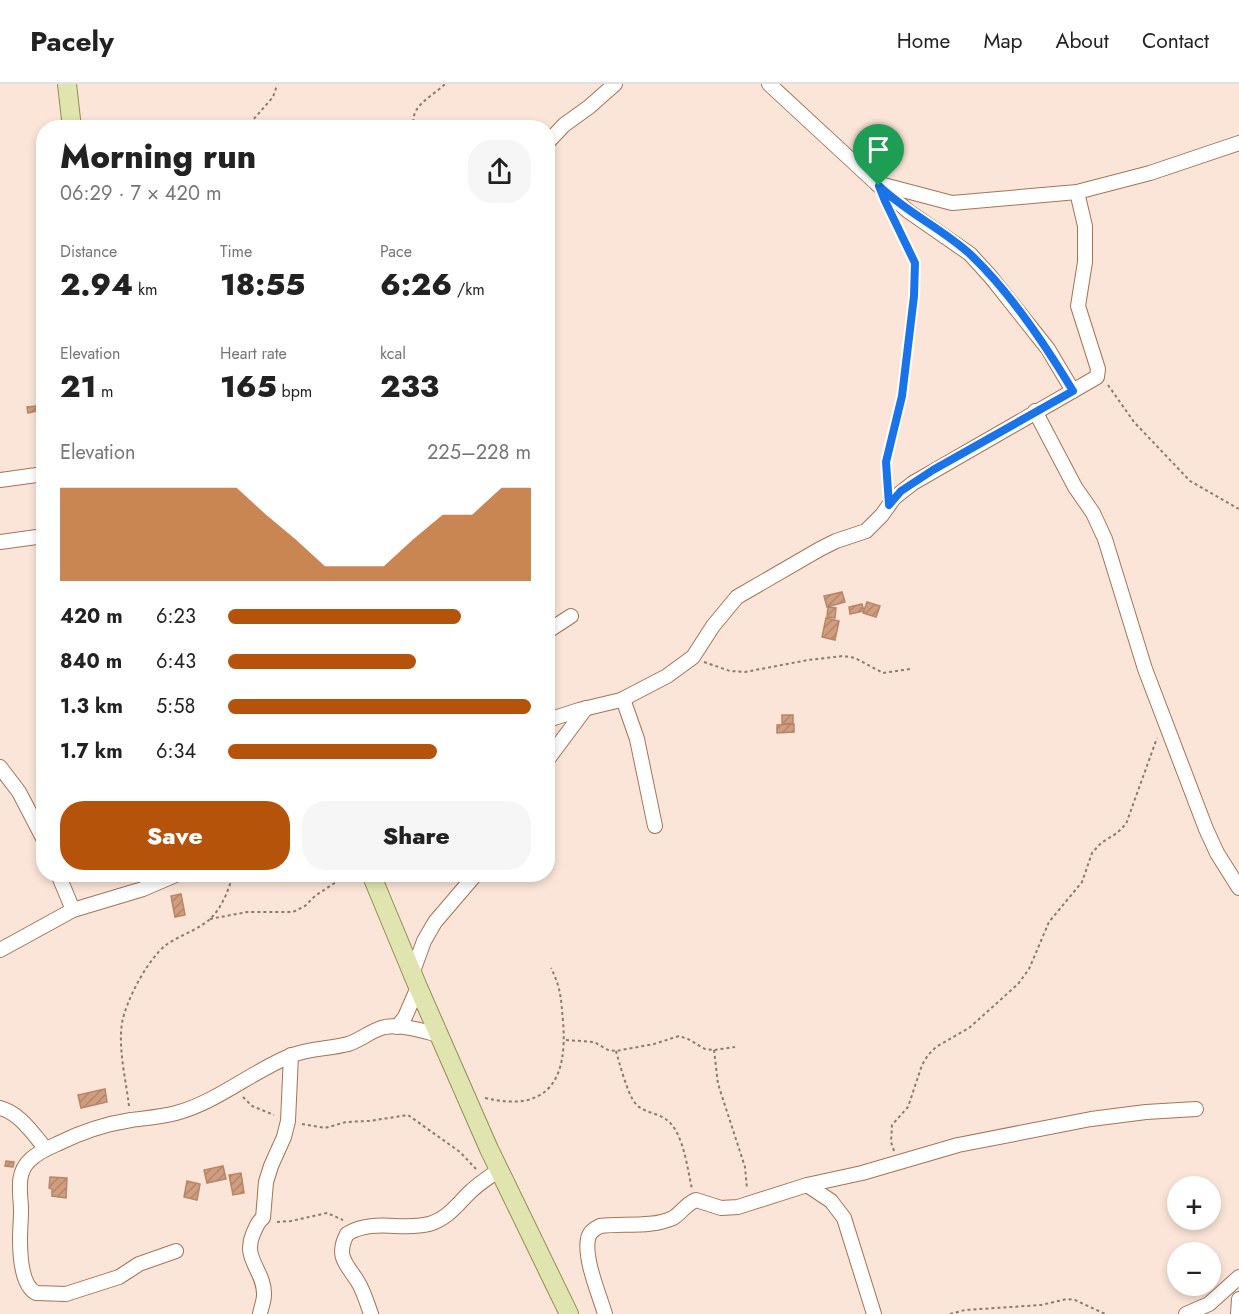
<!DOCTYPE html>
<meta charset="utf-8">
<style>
:root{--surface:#fff;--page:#f6f6f6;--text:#222;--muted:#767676;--line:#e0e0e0;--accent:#b45309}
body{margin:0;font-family:Jost,sans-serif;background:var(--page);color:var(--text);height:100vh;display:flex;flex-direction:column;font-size:22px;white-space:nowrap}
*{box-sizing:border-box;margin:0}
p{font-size:20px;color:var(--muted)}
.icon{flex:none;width:33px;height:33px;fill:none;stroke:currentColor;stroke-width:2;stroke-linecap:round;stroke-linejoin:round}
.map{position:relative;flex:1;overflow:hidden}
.details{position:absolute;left:36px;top:36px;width:519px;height:762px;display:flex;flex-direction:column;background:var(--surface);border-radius:24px;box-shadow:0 3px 9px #0003}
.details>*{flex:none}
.fabs{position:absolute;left:1167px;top:1092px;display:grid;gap:12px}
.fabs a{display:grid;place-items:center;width:54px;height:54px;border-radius:50%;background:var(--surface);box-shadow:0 3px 9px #0003;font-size:30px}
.pin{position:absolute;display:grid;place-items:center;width:51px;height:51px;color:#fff;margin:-62px -26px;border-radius:50% 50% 50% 0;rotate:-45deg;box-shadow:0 0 6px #0007}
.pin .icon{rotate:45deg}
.round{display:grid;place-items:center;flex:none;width:63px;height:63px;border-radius:24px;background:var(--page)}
.overview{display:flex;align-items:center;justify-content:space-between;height:102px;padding:0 24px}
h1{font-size:33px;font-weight:800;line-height:45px}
.stats{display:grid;grid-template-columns:repeat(3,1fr);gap:9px;height:102px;padding:6px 24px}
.stats div{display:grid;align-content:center}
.stats b{font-size:30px;font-weight:800}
.stats small{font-size:16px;font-weight:400}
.stats p{font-size:16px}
.chart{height:168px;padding:12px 24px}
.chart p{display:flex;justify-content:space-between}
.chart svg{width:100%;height:108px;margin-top:6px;fill:var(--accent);opacity:.7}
.cta{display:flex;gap:12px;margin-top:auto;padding:12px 24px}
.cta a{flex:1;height:69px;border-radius:24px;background:var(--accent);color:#fff;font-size:24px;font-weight:800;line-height:69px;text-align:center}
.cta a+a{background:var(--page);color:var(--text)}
ul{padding:0 24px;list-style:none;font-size:20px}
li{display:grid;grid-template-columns:96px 72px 1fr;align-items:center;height:45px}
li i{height:15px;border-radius:8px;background:var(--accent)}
header{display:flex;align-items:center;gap:36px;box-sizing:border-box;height:84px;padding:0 30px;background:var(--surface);border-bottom:2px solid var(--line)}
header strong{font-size:28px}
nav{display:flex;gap:33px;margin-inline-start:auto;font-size:21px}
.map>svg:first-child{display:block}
</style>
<header>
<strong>Pacely</strong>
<nav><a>Home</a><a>Map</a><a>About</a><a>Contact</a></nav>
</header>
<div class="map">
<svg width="1239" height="1230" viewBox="0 0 1239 1230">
<defs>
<pattern id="building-hatch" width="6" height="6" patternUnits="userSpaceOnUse" patternTransform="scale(1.5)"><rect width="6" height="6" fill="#d09d7e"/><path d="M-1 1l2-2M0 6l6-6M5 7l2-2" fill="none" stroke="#b2866b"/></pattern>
</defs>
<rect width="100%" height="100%" fill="#fbe5d8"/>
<g fill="url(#building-hatch)" stroke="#b78667" stroke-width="1.5">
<path d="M 36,322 L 37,327 L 28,329 L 27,323 Z"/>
<path d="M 842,508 L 845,518 L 827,523 L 824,512 Z"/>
<path d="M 867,518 L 880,522 L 876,533 L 863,529 Z"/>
<path d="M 862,520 L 864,527 L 850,530 L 849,523 Z"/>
<path d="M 828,523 L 836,524 L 835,534 L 827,533 Z"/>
<path d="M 826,534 L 839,537 L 835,556 L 822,553 Z"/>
<path d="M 782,631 L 793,631 L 793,639 L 782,640 Z"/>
<path d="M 794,640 L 794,648 L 777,649 L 777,641 Z"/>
<path d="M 181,810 L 185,831 L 175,833 L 171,812 Z"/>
<path d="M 105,1005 L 107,1018 L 81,1024 L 78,1011 Z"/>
<path d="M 6,1077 L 14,1078 L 13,1083 L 5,1082 Z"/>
<path d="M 223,1082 L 226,1095 L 207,1099 L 204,1086 Z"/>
<path d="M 241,1089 L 244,1109 L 233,1111 L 229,1091 Z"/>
<path d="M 50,1093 L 67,1094 L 66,1114 L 52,1112 L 52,1105 L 49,1104 Z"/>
<path d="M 187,1097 L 200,1100 L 197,1116 L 184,1113 Z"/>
</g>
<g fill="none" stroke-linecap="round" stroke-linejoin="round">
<defs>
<g id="minor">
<path d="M 769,0 L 876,99 L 952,119 L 1077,108 L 1150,89 L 1239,59"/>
<path d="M 548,58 L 564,41 L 589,23 L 615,0"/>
<path d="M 877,100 L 908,127 L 970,170 L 990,192 L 1048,265 L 1073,307"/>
<path d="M 1035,327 L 1075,403 L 1093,429 L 1105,455 L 1145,585 L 1206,745 L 1217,769 L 1239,804"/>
<path d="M 0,396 L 44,390"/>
<path d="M 0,458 L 44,452"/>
<path d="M 548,547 L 571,532"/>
<path d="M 623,615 L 637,655 L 655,742"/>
<path d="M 548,636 L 579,626 L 621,616 L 667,592 L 693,573 L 713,542 L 737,513 L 820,465 L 836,457 L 866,447 L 882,431 L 894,414 L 913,399 L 1097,293 L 1098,285 L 1078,222 L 1085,178 L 1085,142 L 1077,108"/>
<path d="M 548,675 L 586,624"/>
<path d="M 0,683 L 19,708 L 44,756"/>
<path d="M 58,790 L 73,826"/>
<path d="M 0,866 L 73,826 L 143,805 L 178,790"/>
<path d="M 412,890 L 424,857 L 435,838 L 476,790"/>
<path d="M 397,943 L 405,933 L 418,903"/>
<path d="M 0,1024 C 20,1029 33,1050 46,1065"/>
<path d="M 807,1101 L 831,1117 L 844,1134 L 874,1230"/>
<path d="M 176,1167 L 139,1180 L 119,1193 L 66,1210 L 36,1209 C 21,1201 20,1170 20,1155 C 20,1145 21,1136 21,1127 C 21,1109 15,1090 30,1076 C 38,1068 48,1064 57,1060 C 81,1048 105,1040 131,1036 C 146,1034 161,1033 176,1029 C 217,1018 251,988 290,972 C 309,964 329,965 348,960 C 361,956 371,946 385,943 C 401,940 423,947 439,951"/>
<path d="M 260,1230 C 261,1224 264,1217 264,1211 C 265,1187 242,1175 253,1150 C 256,1144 257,1138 263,1134 L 266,1098 L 271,1082 L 284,1053 L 288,1037 L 291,971"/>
<path d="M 371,1230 C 367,1219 364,1208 358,1198 C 347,1180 335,1173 347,1150 C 373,1134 402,1147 429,1140 C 447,1135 457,1121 469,1109 C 478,1100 489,1093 499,1086"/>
<path d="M 605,1230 C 599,1210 584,1175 588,1155 C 589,1148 594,1145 600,1142 C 623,1139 651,1144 673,1134 C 681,1129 686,1120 696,1116 L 721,1124 L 738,1123 L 807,1101 L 862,1089 L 958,1061 L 1091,1035 L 1146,1028 L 1196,1025"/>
<path d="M 1186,1230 L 1209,1220 L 1239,1193"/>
<path d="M 1238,1230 L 1239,1215"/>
</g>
<g id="major">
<path d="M 67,0 L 72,44"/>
<path d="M 371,790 L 418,903 L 489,1065 L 569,1230"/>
</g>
</defs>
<use href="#minor" stroke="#a47456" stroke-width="16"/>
<use href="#major" stroke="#908f51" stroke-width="20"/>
<g stroke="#8d796d" stroke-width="2" stroke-dasharray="3 3" stroke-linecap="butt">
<path d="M 246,44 L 273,13 L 277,1"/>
<path d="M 415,44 C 407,23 432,13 445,0"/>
<path d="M 1108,301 L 1134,338 L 1190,397 L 1239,425"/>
<path d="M 887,403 L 886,378 L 902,312 L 915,196 C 915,167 904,157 892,132"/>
<path d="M 704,578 L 730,587 L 745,588 L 808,576 L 843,572 L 855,574 L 883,589 L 910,585"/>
<path d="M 210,835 L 247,828 L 293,828 L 305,822 L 315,812 L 348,790"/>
<path d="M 566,956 L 594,958 L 608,966 L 616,967 L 654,960 L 679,952 L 688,955 L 705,965 L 714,966 L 735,963"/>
<path d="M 714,966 L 718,1000 L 745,1083 L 747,1105"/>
<path d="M 616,967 C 619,978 628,1011 635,1019 C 645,1032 665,1026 676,1047 C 685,1063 688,1087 692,1105"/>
<path d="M 243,1013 L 252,1022 L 274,1031"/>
<path d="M 485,1014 C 548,1029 568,996 563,937 C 561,915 561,904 551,884"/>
<path d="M 129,1022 C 126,996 118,965 122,939 C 126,916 148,875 166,861 C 180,851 198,846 210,835 C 222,824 229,805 233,790"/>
<path d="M 302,1040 L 325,1044 L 346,1038 L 369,1037 L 408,1031 L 460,1068 L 476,1085"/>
<path d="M 894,1067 L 891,1058 L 892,1041 L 908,1023 L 922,981 L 928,971 L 936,963 L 969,944 L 1018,900 L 1029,885 L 1049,838 L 1082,798 L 1092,769 L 1101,759 L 1117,749 L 1126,740 L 1157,654"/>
<path d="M 277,1138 L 291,1137 L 327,1129 L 343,1136"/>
<path d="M 950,1230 L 965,1226 L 1041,1221 L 1067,1215 L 1075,1216 L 1105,1230"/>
</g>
<use href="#minor" stroke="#fff" stroke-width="14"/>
<use href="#major" stroke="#e0e5af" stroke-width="18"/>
</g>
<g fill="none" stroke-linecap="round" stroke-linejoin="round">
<defs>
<path id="route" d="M 879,102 C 907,129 943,145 971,171 C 1009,207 1046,262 1073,307 L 933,386 L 901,407 L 889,421 L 886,378 L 902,312 L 914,212 L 915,179 L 885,117 Z"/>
</defs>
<use href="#route" stroke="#fff" stroke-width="12"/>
<use href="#route" stroke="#1a73e8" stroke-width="8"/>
</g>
</svg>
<div class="fabs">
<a>+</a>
<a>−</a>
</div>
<div class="pin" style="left:879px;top:102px;background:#1e9e55"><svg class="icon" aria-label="arrive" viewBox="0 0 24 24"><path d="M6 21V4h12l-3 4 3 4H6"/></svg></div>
<section class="details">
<div class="overview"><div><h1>Morning run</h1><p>06:29 · 7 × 420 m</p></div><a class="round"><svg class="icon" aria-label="share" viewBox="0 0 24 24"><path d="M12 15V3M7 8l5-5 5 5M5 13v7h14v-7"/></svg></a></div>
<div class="stats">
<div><p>Distance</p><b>2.94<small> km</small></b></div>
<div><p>Time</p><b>18:55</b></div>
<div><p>Pace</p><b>6:26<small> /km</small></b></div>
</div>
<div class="stats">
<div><p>Elevation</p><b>21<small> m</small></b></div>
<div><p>Heart rate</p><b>165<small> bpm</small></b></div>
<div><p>kcal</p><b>233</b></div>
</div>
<div class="chart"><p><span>Elevation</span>225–228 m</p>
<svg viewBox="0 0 160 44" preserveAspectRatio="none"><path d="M0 44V6L10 6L20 6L30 6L40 6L50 6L60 6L70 17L80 27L90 38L100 38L110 38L120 27L130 17L140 17L150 6L160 6V44z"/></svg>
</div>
<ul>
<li><b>420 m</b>6:23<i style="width:77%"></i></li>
<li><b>840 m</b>6:43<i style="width:62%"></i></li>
<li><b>1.3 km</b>5:58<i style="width:100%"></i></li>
<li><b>1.7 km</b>6:34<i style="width:69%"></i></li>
</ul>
<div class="cta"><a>Save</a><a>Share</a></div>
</section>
</div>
